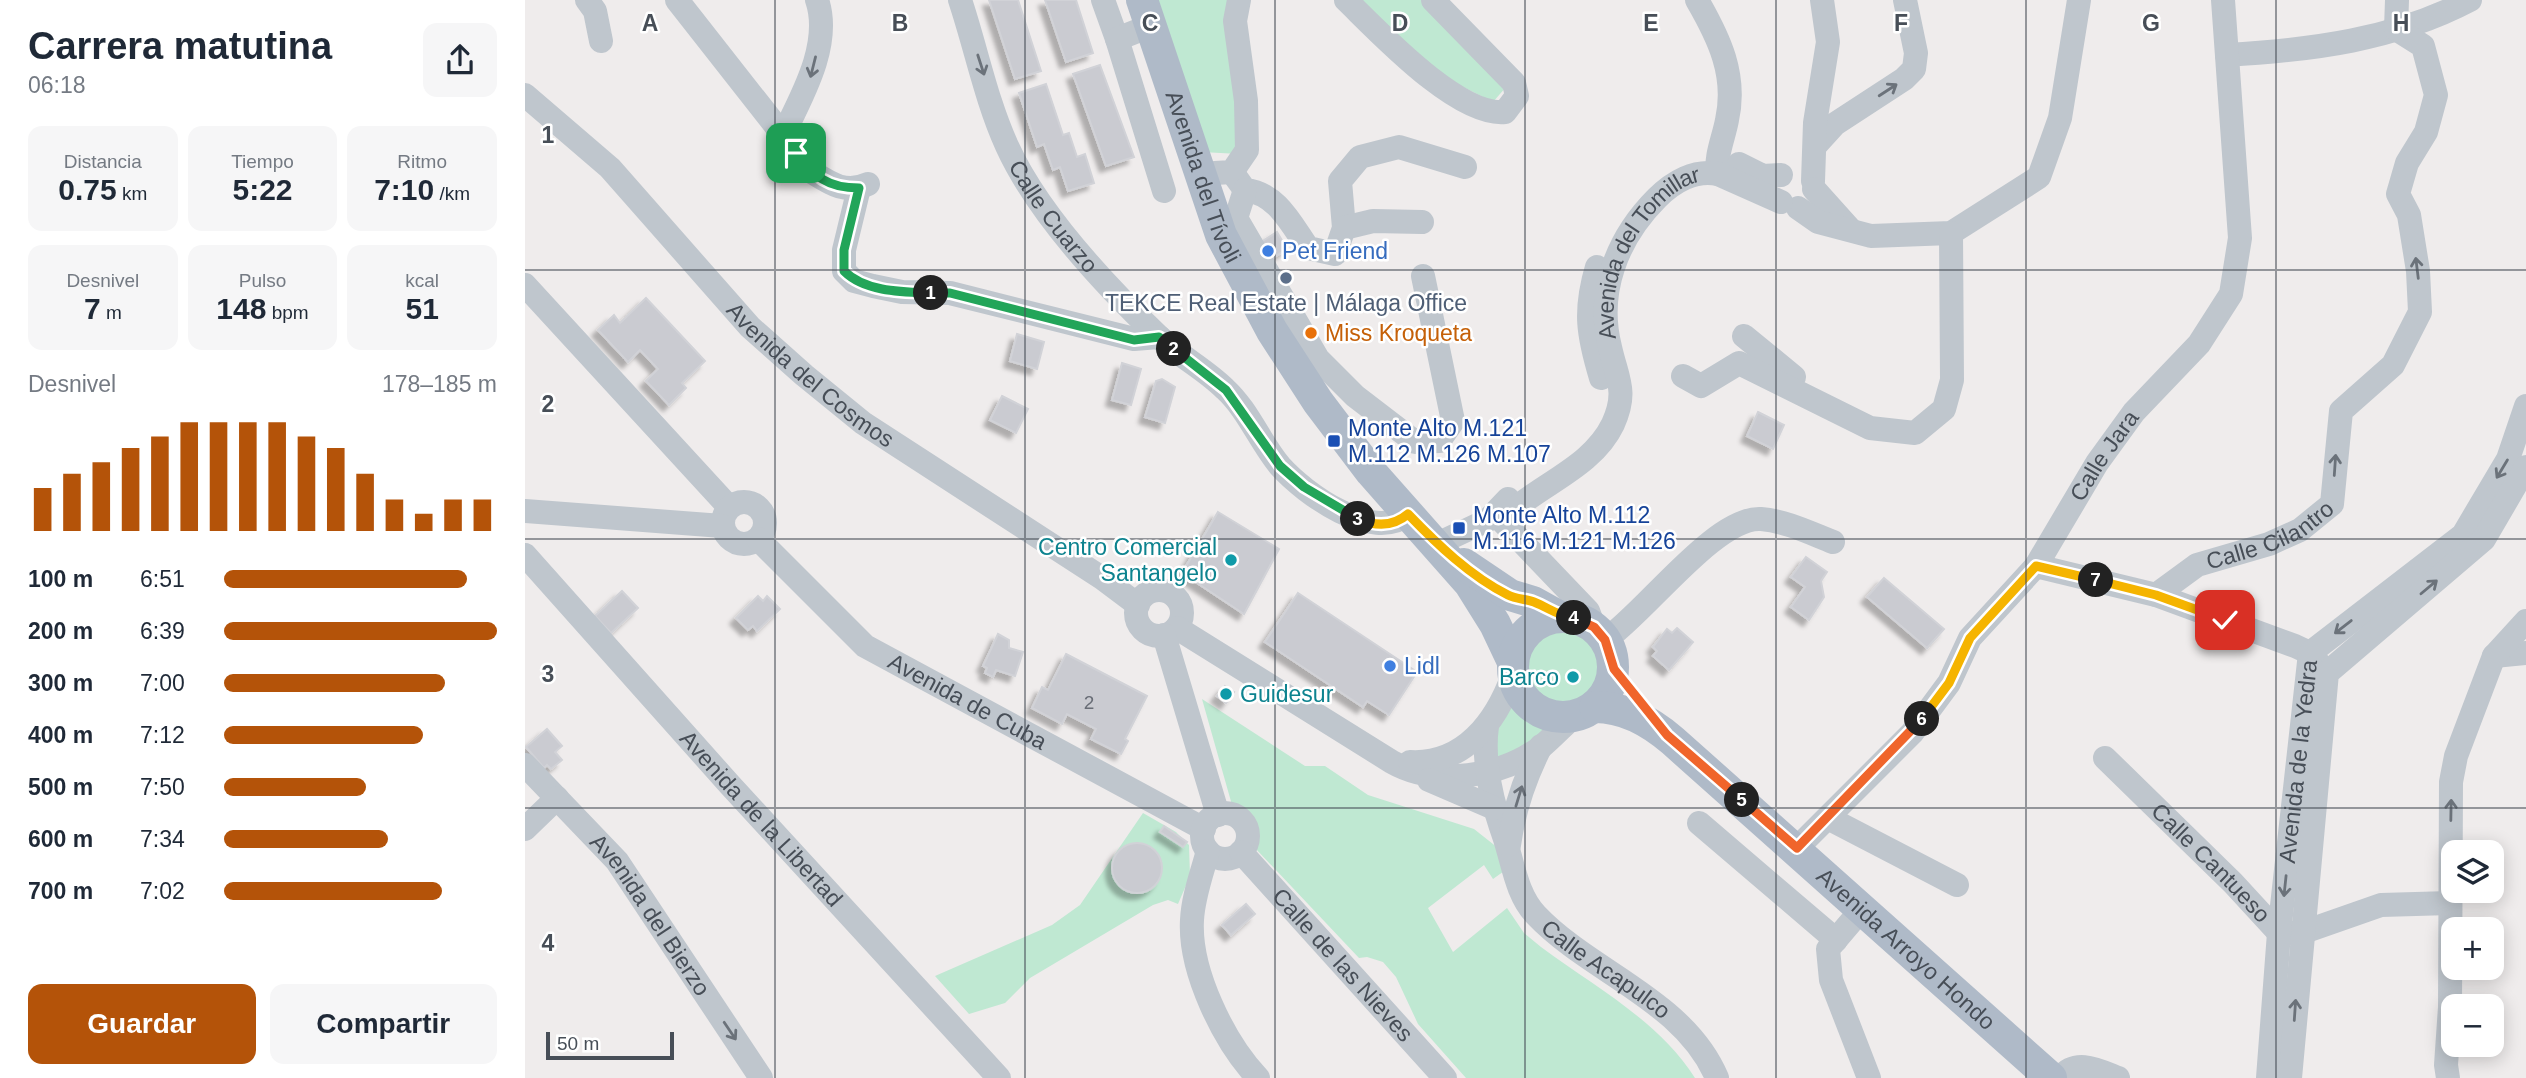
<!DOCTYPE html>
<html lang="es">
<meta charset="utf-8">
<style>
:root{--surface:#fff;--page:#f6f6f7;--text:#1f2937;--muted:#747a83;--accent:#b45309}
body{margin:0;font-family:Helvetica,sans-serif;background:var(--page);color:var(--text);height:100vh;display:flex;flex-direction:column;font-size:26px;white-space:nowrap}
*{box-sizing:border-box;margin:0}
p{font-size:23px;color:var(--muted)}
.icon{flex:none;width:38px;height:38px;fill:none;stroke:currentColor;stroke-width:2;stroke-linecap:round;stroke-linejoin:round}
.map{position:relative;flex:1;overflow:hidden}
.panel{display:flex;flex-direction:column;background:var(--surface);width:525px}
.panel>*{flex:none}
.controls{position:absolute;left:1916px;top:840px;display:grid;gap:14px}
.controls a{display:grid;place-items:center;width:63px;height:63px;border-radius:14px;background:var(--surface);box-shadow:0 4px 18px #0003;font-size:35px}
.scale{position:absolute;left:21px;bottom:18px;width:128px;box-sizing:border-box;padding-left:7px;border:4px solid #474e57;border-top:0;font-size:19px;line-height:24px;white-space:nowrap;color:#474e57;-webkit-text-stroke:5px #fff;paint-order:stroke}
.pin{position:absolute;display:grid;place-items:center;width:60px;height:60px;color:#fff;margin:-30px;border-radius:14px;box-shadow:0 4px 10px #0006}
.km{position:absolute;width:35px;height:35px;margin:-18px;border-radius:50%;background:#222;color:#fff;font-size:19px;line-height:35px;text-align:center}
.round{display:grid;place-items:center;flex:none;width:74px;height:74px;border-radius:14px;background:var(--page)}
.headline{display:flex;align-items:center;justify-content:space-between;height:119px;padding:0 28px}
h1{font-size:38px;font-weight:800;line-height:52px}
.metrics{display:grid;grid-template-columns:repeat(3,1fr);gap:10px;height:119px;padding:7px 28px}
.metrics div{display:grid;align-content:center;border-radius:14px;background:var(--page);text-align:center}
.metrics b{font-size:30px;font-weight:800}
.metrics small{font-size:19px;font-weight:400}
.metrics p{font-size:19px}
.chart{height:196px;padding:14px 28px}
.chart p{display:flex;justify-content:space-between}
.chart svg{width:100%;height:126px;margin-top:7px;stroke:var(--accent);stroke-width:6}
.button{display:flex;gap:14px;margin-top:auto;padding:14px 28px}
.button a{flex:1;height:80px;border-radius:14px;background:var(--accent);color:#fff;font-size:28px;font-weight:800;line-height:80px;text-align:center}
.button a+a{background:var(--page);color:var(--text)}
ul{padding:0 28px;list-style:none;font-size:23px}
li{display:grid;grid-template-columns:112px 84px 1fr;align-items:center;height:52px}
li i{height:18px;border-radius:9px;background:var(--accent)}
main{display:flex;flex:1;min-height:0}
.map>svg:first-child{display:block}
</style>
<main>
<section class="panel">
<div class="headline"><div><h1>Carrera matutina</h1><p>06:18</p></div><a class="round"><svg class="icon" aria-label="share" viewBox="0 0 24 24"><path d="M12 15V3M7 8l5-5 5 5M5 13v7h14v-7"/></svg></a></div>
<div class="metrics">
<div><p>Distancia</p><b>0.75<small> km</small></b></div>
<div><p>Tiempo</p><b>5:22</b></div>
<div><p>Ritmo</p><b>7:10<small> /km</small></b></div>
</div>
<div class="metrics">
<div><p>Desnivel</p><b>7<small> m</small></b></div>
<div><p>Pulso</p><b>148<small> bpm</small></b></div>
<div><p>kcal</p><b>51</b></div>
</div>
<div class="chart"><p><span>Desnivel</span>178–185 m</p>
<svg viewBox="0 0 160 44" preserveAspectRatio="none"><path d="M5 44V29M15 44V24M25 44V20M35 44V15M45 44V11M55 44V6M65 44V6M75 44V6M85 44V6M95 44V11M105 44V15M115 44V24M125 44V33M135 44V38M145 44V33M155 44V33"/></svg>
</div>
<ul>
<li><b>100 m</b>6:51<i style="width:89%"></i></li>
<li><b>200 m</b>6:39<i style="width:100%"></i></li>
<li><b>300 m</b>7:00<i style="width:81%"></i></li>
<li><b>400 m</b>7:12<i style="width:73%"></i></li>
<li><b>500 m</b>7:50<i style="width:52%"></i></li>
<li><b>600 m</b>7:34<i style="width:60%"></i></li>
<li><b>700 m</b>7:02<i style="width:80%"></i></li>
</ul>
<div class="button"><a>Guardar</a><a>Compartir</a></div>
</section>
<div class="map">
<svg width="2001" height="1078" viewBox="0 0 2001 1078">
<defs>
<filter id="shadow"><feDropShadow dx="-6" dy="6" stdDeviation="2" flood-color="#0004"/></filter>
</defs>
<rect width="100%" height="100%" fill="#efecec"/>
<g fill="#bfe8d2">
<path d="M 625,0 L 709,0 L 714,154 L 677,152 Z"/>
<path d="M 834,0 L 898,0 L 981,87 L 968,102 L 914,75 Z"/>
<circle cx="1038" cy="667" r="37"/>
<path d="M 677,699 L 780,766 L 800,766 L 843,795 L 949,829 L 973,848 L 982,869 L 968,879 L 959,865 L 903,908 L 928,952 L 982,908 L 999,933 L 1016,947 C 1071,988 1133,1020 1170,1078 L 941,1078 L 893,1024 L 871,977 L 858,962 L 842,957 L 834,958 L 730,848 C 732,828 729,810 707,805 Z"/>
<path d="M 986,703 L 1002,722 L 1023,729 L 1003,745 L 970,761 L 969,738 Z"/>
<path d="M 618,813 L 651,832 L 664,845 L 665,876 L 653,904 L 643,900 L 628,905 L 505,978 L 480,1003 L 444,1014 L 410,976 L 527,925 L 555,905 Z"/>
</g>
<g fill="#cacbd1" stroke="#d1d2d7" stroke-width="2" filter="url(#shadow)">
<path d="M 464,0 L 493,0 L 516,71 L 490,79 Z"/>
<path d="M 520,0 L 551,0 L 568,53 L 541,62 Z"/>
<path d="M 575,65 L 609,157 L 581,166 L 548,74 Z"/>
<path d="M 521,84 L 538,135 L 544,133 L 552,157 L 560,154 L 569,183 L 543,191 L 535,167 L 528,170 L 519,144 L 512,147 L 494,93 Z"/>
<path d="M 752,232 L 762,249 L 746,259 L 736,242 Z"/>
<path d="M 121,298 L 180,361 L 157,383 L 161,388 L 144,405 L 121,381 L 133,369 L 115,350 L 103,362 L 73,330 L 89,315 L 95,323 Z"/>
<path d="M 492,334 L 519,342 L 512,369 L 485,361 Z"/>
<path d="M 597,363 L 616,369 L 606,405 L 587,400 Z"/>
<path d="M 637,379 L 650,387 L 640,423 L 620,417 L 631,381 Z"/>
<path d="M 477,396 L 503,409 L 491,433 L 465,420 Z"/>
<path d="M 1233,412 L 1259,425 L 1248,449 L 1222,436 Z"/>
<path d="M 693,512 L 754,549 L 719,614 L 657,573 Z"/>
<path d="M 1281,557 L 1302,572 L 1296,581 L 1299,597 L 1284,620 L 1266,607 L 1280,587 L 1266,577 Z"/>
<path d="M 1359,578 L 1419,629 L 1402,648 L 1342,597 Z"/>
<path d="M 97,591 L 113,608 L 86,633 L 70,616 Z"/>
<path d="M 773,593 L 892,672 L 864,715 L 842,701 L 838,707 L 740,642 Z"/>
<path d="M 233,596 L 238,601 L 242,596 L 255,609 L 232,631 L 228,626 L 223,630 L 211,618 Z"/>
<path d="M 1152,628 L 1168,642 L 1144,670 L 1128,656 L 1132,651 L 1128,647 L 1142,629 L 1147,633 Z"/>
<path d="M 473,634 L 484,640 L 484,648 L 498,652 L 490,676 L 471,670 L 468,677 L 460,673 L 462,668 L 458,666 Z"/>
<path d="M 541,654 L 622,696 L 600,739 L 603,741 L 596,754 L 566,739 L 571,729 L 542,714 L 537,724 L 507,708 L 517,687 L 523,690 Z"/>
<path d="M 700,686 L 709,692 L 701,703 L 692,696 Z"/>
<path d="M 22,729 L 37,746 L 30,752 L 37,760 L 26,769 L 22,765 L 19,768 L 1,747 Z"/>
<path d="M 639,826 L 662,842 L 658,847 L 635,832 Z"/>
<circle cx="612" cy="868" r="25"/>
<path d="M 721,904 L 730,914 L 706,935 L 697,925 Z"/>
</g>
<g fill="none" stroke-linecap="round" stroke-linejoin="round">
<g stroke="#bfc6cd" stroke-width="24">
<path d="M 62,0 L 70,11 L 76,41"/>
<path d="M 152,0 L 287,172 C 306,184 321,194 343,184"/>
<path id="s1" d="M 435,0 C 451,48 461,100 482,146 C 512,212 581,286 633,336 C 654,356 680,369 700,389 C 723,410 735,442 755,466 C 780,494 848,543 883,514"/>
<path d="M 578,0 L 592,39"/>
<path d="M 821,0 C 854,32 933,117 980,112 L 992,96 L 989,83 L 908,0"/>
<path d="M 1172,0 C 1194,38 1212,75 1202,120 C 1199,137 1190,156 1193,174"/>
<path d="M 625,26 L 592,39 L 639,191"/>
<path d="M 1702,55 C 1786,50 1869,40 1945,0"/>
<path id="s2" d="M 0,95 L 85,168 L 225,327 L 279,375 L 338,423 L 577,578 L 613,605"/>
<path d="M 258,135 C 277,96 307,44 292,0"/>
<path d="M 1290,146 L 1310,124 L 1379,79 L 1389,69 L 1391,53 L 1380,0"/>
<path d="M 1214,164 L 1238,176 L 1256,175"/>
<path d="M 707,172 L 720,190 C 752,193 766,224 783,248 L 810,254 L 819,228 L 815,181 L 835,157 L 874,147 L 940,167"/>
<path d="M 690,173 L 707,172 L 722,150 L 721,101 L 710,21 L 714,0"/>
<path d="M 1288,181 L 1290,123 L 1303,42 L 1297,0"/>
<path d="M 334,188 L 319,250 L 319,271 L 329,281 L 348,286 L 377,292 L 425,293 L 609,339 L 634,337"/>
<path d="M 1289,189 L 1324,228"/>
<path d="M 720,190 L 711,218 L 793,359 L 830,396 L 890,442 L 914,441 L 928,421 L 898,276"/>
<path d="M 1273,208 L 1293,222 L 1346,236 L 1426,233 L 1514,177 L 1535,118 L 1554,0"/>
<path d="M 819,228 L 848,221 L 897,222"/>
<path d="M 1072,267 C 1059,311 1063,335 1076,378"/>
<path d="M 0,285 L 204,507"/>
<path d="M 1219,336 L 1269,377"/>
<path d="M 1158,376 L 1176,386 L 1214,363 L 1345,428 L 1390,433 L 1419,409 L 1427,380 L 1426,233"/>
<circle cx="219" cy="523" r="21"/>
<path d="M 0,511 L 197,526"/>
<path id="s3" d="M 233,539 L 340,646 L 679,829"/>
<path d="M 912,544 L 963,520 L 983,499"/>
<path id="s4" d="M 0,555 L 205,785 L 474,1078"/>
<path d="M 1511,566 L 1631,595 L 1770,646 L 1785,653 L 1795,665"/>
<circle cx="634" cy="613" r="23"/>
<path id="s5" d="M 1631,595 L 1672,565 L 1744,544 L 1775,530 L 1807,504 L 1816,411 L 1868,365 L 1895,312 L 1893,271 L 1884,215 L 1873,194 L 1882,163 L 1901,132 L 1911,95 L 1898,46 L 1871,29 L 1872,0"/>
<path id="s6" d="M 1069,627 L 1063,611 L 977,521 C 1010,485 1066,470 1088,424 C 1103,391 1092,379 1085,347 C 1071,292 1092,238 1132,198 C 1148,182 1170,169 1193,174 L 1256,202"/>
<path d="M 652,628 L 867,762 C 911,787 976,777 1016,747 C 1027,738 1037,727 1048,717"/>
<path d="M 639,635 L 693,815"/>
<path d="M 1080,640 C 1120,613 1191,516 1236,519 C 1261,521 1285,533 1308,542"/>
<path d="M 1969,656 L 2001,653"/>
<path id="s7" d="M 962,726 C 957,762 967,802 979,836 C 988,862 991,894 1011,915 C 1066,973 1159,1000 1192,1078"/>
<path id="s8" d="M 1580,758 L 1708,883 L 1754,933 L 1776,933 L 1856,905 L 1925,903"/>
<path d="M 885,762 C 939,765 971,722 988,675"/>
<path id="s9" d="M 0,765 L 92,861 L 236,1078"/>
<path d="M 904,780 L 969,808"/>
<circle cx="700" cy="836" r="23"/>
<path d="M 1303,818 L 1432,885"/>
<path d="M 1174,823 L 1311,940"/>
<path d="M 0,829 L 32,798"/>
<path d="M 984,845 C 989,809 999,779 1016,746"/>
<path id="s10" d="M 1272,848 L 1387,733 L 1424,683 L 1445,638 L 1511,566 L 1572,463 L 1609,412 L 1674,344 L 1706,294 L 1715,238 L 1698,0"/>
<path d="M 683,851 C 677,873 668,897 667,920 C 664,971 699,1042 733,1078"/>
<path id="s11" d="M 716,852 L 920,1078"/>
<path d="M 1337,909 L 1303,949 L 1306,980 L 1344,1078"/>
<path d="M 1535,1078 C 1551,1058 1573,1070 1593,1078"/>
<path id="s12" d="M 1743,1078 L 1754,933 L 1785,653 L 1938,535 L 1983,459 L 2001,406"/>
<path d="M 1765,1078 L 1802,673 L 1959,539 L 2001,467"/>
<path d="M 1923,1078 L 1921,1065 L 1925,1007 L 1926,782 L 1931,756 L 1969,656 L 2001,621"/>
</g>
<g stroke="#afbac8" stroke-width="32">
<path id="s13" d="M 617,0 L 696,235 L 747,331 L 793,402 L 846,472 L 945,584 L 970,624 L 988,662"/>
<path d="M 939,564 L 985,595 L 1008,602 L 1035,617"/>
<circle cx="1038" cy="667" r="50"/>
<path id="s14" d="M 1070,707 C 1099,707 1126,722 1148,741 L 1526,1078"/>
</g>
</g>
<defs><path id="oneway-shaft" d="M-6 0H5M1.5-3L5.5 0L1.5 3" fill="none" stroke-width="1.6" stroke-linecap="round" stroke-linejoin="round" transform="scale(1.75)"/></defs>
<g stroke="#6b727a">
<use href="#oneway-shaft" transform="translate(456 65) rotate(72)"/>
<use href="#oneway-shaft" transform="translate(288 67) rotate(104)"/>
<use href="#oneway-shaft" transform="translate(1363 90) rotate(-33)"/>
<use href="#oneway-shaft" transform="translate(1892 268) rotate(-97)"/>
<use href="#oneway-shaft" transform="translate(1810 465) rotate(-86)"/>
<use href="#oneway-shaft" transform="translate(1977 469) rotate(121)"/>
<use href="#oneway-shaft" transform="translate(1904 587) rotate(-40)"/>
<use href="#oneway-shaft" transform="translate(1818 627) rotate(142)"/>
<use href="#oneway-shaft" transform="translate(994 796) rotate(-73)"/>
<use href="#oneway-shaft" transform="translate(1926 810) rotate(-89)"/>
<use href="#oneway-shaft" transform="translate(1760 886) rotate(96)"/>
<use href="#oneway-shaft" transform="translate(1770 1010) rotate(-86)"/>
<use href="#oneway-shaft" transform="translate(205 1031) rotate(56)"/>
</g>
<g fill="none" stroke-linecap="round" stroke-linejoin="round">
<defs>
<path id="split-1" d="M 271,153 C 291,177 302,188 334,188 L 319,250 L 319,271 C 340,292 377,292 406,293"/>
<path id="split-2" d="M 406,293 L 425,293 L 609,340 L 634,337 L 649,349"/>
<path id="split-3" d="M 649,349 L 701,390 L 755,466 L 779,487 L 833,519"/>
<path id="split-4" d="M 833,519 C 850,526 868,527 883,514 C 912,544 945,576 983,595 C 991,599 1001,599 1009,602 C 1024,608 1033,616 1049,618"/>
<path id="split-5" d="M 1049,618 L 1069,627 L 1080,640 L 1089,669 L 1142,735 L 1217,800"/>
<path id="split-6" d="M 1217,800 L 1272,848 L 1397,719"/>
<path id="split-7" d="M 1397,719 L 1424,683 L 1445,638 L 1511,566 L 1571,580"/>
<path id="split-8" d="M 1571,580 L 1631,595 L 1700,620"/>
</defs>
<use href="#split-1" stroke="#fff" stroke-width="14"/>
<use href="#split-2" stroke="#fff" stroke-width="14"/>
<use href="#split-3" stroke="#fff" stroke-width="14"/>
<use href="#split-4" stroke="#fff" stroke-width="14"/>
<use href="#split-5" stroke="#fff" stroke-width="14"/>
<use href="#split-6" stroke="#fff" stroke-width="14"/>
<use href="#split-7" stroke="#fff" stroke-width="14"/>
<use href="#split-8" stroke="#fff" stroke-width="14"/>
<use href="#split-1" stroke="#22a559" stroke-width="9"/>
<use href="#split-2" stroke="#22a559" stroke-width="9"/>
<use href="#split-3" stroke="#22a559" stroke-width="9"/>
<use href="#split-4" stroke="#f5b400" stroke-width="9"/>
<use href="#split-5" stroke="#f0652b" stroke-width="9"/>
<use href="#split-6" stroke="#f0652b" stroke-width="9"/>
<use href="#split-7" stroke="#f5b400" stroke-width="9"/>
<use href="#split-8" stroke="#f5b400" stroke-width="9"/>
</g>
<path fill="none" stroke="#474e57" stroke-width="2" stroke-opacity="0.55" d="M 250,0 L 250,1078M 500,0 L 500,1078M 750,0 L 750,1078M 1000,0 L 1000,1078M 1251,0 L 1251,1078M 1501,0 L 1501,1078M 1751,0 L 1751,1078M 0,270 L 2001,270M 0,539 L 2001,539M 0,808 L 2001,808"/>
<g fill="#3f7fe0" stroke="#fff" stroke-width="2.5">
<circle cx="743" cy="251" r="7"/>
<circle cx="865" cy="666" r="7"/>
</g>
<circle fill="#5c6f8a" stroke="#fff" stroke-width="2.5" cx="761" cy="278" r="7"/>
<circle fill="#e8710a" stroke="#fff" stroke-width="2.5" cx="786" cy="333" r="7"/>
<g fill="#1a4fb4" stroke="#fff" stroke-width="2.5">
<rect x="802" y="434" width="14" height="14" rx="3.5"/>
<rect x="927" y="521" width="14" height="14" rx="3.5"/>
</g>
<g fill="#0f9aa8" stroke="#fff" stroke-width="2.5">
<circle cx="706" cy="560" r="7"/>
<circle cx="1048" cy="677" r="7"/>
<circle cx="701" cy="694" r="7"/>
</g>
<g text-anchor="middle" stroke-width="5" stroke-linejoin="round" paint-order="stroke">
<g font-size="19" fill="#686d76">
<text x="564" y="709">2</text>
</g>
<g font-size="23" fill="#474e57" stroke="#fff">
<text dy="8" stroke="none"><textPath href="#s13" startOffset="187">Avenida del Tívoli</textPath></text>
<text dy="8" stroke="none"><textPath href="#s1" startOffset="238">Calle Cuarzo</textPath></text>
<text dy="8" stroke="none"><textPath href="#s6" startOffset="480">Avenida del Tomillar</textPath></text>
<text dy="8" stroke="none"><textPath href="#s2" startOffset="401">Avenida del Cosmos</textPath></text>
<text dy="8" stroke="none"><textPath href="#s10" startOffset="502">Calle Jara</textPath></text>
<text dy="8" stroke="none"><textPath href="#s5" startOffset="130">Calle Cilantro</textPath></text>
<text dy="8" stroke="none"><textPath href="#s3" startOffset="268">Avenida de Cuba</textPath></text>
<text dy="8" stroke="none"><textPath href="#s12" startOffset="318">Avenida de la Yedra</textPath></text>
<text dy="8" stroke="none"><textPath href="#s4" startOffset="354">Avenida de la Libertad</textPath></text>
<text dy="8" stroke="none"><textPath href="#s8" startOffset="149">Calle Cantueso</textPath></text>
<text dy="8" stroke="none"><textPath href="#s9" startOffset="196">Avenida del Bierzo</textPath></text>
<text dy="8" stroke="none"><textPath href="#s14" startOffset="399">Avenida Arroyo Hondo</textPath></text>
<text dy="8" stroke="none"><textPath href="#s11" startOffset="152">Calle de las Nieves</textPath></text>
<text dy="8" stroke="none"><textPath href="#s7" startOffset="287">Calle Acapulco</textPath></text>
</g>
<g font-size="23" fill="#366cbe" stroke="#fff" text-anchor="start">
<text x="757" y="259">Pet Friend</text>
<text x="879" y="674">Lidl</text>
</g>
<g font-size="23" fill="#4e5e75" stroke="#fff">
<text x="761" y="311">TEKCE Real Estate | Málaga Office</text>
</g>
<g font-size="23" fill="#c56008" stroke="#fff" text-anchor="start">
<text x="800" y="341">Miss Kroqueta</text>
</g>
<g font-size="23" fill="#164399" stroke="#fff" text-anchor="start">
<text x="823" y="436">Monte Alto M.121<tspan x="823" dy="26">M.112 M.126 M.107</tspan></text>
<text x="948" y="523">Monte Alto M.112<tspan x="948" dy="26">M.116 M.121 M.126</tspan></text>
</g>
<g font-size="23" fill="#0d838f" stroke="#fff" text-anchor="end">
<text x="692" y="555">Centro Comercial<tspan x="692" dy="26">Santangelo</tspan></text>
<text x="1034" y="685">Barco</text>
<text x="715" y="702" text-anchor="start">Guidesur</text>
</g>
</g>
<g font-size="23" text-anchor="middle" font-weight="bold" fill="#474e57" stroke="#fff" stroke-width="5" stroke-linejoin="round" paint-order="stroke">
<text x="125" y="31">A</text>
<text x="375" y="31">B</text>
<text x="625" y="31">C</text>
<text x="875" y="31">D</text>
<text x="1126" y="31">E</text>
<text x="1376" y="31">F</text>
<text x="1626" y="31">G</text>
<text x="1876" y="31">H</text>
<text x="23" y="143">1</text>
<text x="23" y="412">2</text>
<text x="23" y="682">3</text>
<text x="23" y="951">4</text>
</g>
</svg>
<div class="controls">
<a><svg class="icon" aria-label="layers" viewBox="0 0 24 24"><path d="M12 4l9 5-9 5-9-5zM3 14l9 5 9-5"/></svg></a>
<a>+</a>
<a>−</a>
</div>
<div class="scale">50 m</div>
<div class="pin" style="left:271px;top:153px;background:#1e9e55"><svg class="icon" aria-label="arrive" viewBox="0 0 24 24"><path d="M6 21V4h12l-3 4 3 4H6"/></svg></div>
<div class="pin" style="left:1700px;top:620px;background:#d93025"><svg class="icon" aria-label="check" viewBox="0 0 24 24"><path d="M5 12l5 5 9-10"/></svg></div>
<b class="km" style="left:406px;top:293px">1</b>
<b class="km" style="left:649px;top:349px">2</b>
<b class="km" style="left:833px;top:519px">3</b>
<b class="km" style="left:1049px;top:618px">4</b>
<b class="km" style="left:1217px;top:800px">5</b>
<b class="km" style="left:1397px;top:719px">6</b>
<b class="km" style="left:1571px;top:580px">7</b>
</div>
</main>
